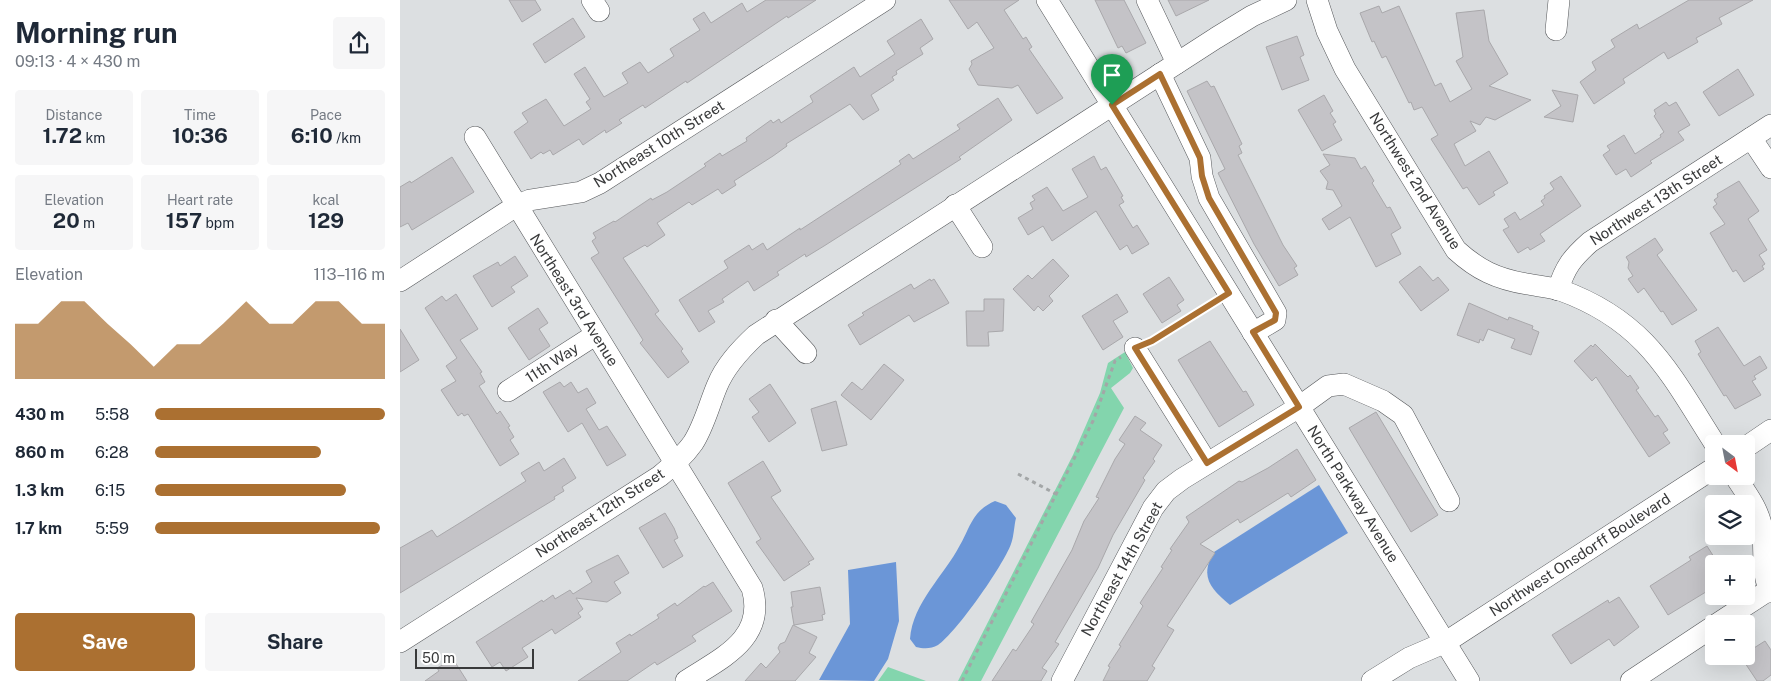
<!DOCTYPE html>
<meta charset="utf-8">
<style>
:root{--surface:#fff;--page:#f6f6f7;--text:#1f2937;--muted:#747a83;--accent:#ab7031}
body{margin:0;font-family:"Public Sans",sans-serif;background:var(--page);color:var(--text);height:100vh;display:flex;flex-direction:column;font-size:19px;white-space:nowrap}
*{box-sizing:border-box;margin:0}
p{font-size:16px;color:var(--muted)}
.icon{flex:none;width:28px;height:28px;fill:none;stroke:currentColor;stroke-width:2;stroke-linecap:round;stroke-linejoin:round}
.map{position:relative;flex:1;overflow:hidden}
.details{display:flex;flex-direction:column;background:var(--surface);width:400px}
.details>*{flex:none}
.needle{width:32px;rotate:148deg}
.controls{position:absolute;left:1305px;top:435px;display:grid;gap:10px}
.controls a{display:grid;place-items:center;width:50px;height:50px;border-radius:5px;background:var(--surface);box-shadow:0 5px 20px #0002;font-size:25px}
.scale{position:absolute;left:15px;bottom:12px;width:119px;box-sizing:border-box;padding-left:5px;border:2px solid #393a3b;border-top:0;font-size:14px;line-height:18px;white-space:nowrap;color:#393a3b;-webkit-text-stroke:4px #fff;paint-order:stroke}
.pin{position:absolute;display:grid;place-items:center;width:42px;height:42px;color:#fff;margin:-51px -21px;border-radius:50% 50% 50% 0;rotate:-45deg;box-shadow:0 0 5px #0007}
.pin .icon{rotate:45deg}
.round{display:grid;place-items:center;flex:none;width:52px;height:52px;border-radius:5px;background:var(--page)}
.head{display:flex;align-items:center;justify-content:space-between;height:85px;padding:0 15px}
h1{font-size:28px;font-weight:700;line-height:38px}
.metrics{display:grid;grid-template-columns:repeat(3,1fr);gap:8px;height:85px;padding:5px 15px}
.metrics div{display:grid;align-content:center;border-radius:5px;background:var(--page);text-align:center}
.metrics b{font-size:21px;font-weight:700}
.metrics small{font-size:14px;font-weight:400}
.metrics p{font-size:14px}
.chart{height:140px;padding:10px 15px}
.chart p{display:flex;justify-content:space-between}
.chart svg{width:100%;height:90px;margin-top:5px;fill:var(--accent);opacity:.7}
.cta{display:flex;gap:10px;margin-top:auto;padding:10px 15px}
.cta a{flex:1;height:58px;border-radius:5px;background:var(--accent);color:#fff;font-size:20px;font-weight:700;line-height:58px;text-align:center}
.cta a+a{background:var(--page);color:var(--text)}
ul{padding:0 15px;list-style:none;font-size:16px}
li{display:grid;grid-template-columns:80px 60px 1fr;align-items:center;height:38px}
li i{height:12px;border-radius:6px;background:var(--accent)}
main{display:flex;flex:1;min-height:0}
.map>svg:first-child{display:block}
</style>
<main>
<section class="details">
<div class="head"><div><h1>Morning run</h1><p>09:13 · 4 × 430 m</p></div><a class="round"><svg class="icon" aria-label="share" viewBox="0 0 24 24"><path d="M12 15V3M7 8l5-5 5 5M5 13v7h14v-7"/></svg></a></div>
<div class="metrics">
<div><p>Distance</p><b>1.72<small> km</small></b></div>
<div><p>Time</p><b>10:36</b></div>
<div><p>Pace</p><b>6:10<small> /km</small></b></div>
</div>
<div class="metrics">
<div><p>Elevation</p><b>20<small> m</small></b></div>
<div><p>Heart rate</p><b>157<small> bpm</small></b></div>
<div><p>kcal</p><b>129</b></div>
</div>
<div class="chart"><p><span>Elevation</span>113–116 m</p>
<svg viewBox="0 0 160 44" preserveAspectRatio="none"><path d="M0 44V17L10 17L20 6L30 6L40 17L50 27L60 38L70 27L80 27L90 17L100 6L110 17L120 17L130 6L140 6L150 17L160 17V44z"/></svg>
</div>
<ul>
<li><b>430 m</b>5:58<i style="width:100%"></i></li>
<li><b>860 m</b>6:28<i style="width:72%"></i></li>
<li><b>1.3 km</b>6:15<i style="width:83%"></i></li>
<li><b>1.7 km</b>5:59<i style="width:98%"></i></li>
</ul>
<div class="cta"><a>Save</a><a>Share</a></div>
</section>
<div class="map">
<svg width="1371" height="681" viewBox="0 0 1371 681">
<rect width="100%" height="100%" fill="#dcdfe1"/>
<g fill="#83d5ad">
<path d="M 725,352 L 733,368 L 730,373 L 711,388 L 724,408 L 581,681 L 558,681 L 673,455 L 700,393 L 708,363 Z"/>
<path d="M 488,667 L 526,681 L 478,681 Z"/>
</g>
<g fill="#6b96d7">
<path d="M 919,485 L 948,533 L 830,605 C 811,589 799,577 814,552 Z"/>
<path d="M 595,501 L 606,505 L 616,518 C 614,526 614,536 611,544 C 603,566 556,633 538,645 C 531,649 524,649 516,647 L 510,639 C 513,602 544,576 560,545 C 566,535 569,524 577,514 C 582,508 588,504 595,501 Z"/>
<path d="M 496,562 L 499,621 L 488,659 L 474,681 L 419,680 L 450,624 L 448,570 Z"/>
</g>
<g fill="#c4c3c7" stroke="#a9a8ab">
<path d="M 109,0 L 135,0 L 141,10 L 122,22 Z"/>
<path d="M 366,0 L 416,0 L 388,18 L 387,16 L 287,83 L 286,81 L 245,108 L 243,105 L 219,120 L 222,123 L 206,133 L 205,130 L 183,145 L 179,139 L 153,155 L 150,150 L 143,154 L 141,152 L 131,159 L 114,132 L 128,122 L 122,113 L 146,99 L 164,126 L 191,109 L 186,102 L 190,99 L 174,74 L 185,67 L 204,97 L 228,83 L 222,73 L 240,62 L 248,73 L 274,56 L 270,49 L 300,30 L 293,19 L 304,12 L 311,23 L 342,3 L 347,12 Z"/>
<path d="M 549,0 L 619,0 L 604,10 L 623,39 L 626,37 L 632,47 L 629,49 L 663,98 L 637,114 L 618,85 L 612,88 L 578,85 L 569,69 L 572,64 L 571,61 L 594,48 L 577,22 L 568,29 Z"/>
<path d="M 695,0 L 724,0 L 746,43 L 726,53 L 722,46 L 718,48 Z"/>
<path d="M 768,0 L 809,0 L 776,16 Z"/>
<path d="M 1289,0 L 1353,0 L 1319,18 L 1322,24 L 1296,38 L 1298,42 L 1268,59 L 1264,52 L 1223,79 L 1225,83 L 1194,104 L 1180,82 L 1196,70 L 1192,62 L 1215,47 L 1211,40 L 1237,24 L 1239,29 Z"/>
<path d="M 979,6 L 982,13 L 999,6 L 1035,86 L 1041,83 L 1050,102 L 1072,89 L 1056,61 L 1063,57 L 1056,13 L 1084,10 L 1089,41 L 1108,74 L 1089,86 L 1131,100 L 1095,120 L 1086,117 L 1080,125 L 1070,121 L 1076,131 L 1054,144 L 1065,166 L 1089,151 L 1108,183 L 1093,192 L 1095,195 L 1079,205 L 1067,187 L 1063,189 L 1031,139 L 1038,135 L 1022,107 L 1014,110 L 1011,102 L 1009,103 L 986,56 L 982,58 L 974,41 L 972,42 L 960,13 Z"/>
<path d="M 173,18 L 185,37 L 145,63 L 133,44 Z"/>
<path d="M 521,19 L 533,39 L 520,48 L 523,54 L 496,71 L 497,74 L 492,77 L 494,80 L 471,95 L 479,110 L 463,120 L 450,104 L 386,144 L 387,146 L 373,156 L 334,181 L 336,185 L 322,194 L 318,189 L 292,205 L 289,202 L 257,223 L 265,235 L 247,247 L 245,245 L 223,258 L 259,311 L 255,314 L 283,349 L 281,351 L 289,362 L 268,378 L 240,343 L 243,340 L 191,258 L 199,253 L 192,241 L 196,238 L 193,233 L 214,221 L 215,222 L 251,198 L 252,200 L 267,192 L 306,166 L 304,164 L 320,153 L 322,156 L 347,141 L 346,138 L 371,120 L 373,123 L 379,119 L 381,123 L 413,102 L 410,96 L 454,67 L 460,77 L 495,54 L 487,41 Z"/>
<path d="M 897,36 L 904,55 L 900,57 L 909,80 L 882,90 L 866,47 Z"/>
<path d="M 1338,69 L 1354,95 L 1319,116 L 1303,92 Z"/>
<path d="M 807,81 L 811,87 L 814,86 L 842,144 L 839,146 L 842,153 L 838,155 L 883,245 L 897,266 L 894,268 L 898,275 L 879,286 L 854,244 L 818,173 L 825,169 L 787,91 Z"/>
<path d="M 1152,90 L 1178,95 L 1173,122 L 1144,117 L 1161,106 Z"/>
<path d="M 924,95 L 933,111 L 930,113 L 936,122 L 933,124 L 942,140 L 922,151 L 898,110 Z"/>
<path d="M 598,98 L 612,120 L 559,157 L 561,159 L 424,246 L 406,257 L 405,254 L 377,272 L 379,275 L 354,291 L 348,281 L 322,299 L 324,302 L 308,311 L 315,322 L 299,332 L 279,300 L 328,268 L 324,261 L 349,245 L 352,250 L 363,243 L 367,250 L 400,228 L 400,230 L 501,164 L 499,161 L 509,154 L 513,159 L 560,129 L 557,125 Z"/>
<path d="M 1266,102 L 1269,106 L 1276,102 L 1290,125 L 1278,132 L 1284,140 L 1250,161 L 1252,163 L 1231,177 L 1226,169 L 1216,175 L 1203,155 L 1210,150 L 1207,146 L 1224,135 L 1235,154 L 1261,137 L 1260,135 L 1264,132 L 1254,116 L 1256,114 L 1254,110 Z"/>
<path d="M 923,154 L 955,158 L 961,169 L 965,166 L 974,181 L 972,183 L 987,208 L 990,207 L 1001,228 L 991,234 L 1001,254 L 976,267 L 950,217 L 929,230 L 922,219 L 942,206 L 933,190 L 926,189 L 928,182 L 920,171 L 930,165 Z"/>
<path d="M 694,156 L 701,170 L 706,167 L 723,196 L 721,197 L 724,202 L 719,205 L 733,228 L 737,225 L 749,244 L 732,254 L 727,245 L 720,250 L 696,211 L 652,241 L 643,226 L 628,235 L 618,218 L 633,209 L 630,203 L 635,200 L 632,196 L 647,187 L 663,211 L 688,197 L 672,169 Z"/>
<path d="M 52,157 L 74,192 L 12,230 L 8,223 L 0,227 L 0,187 L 10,181 L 11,183 Z"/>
<path d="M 1161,176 L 1181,206 L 1140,234 L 1145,241 L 1130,250 L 1128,247 L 1118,253 L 1103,230 L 1109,227 L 1104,219 L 1115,212 L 1120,220 L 1144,205 L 1141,201 L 1145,198 L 1144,196 L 1154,189 L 1150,183 Z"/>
<path d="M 1339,181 L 1359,211 L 1348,219 L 1367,250 L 1359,255 L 1365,264 L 1362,266 L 1364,269 L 1344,282 L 1336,270 L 1333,272 L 1310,233 L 1325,224 L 1313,207 L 1317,204 L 1314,200 L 1318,197 L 1317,194 Z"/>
<path d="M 1255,238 L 1263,250 L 1257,255 L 1297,310 L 1272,325 L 1263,311 L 1261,312 L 1244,288 L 1238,293 L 1228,279 L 1233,276 L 1228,268 L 1229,262 L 1226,257 Z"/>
<path d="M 115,256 L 128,276 L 111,287 L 115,292 L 92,307 L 73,276 L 98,262 L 100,266 Z"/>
<path d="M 653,259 L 669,276 L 649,296 L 653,301 L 643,311 L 638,306 L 634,311 L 613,289 L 628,275 L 632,279 Z"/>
<path d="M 1020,266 L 1033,281 L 1038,277 L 1049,290 L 1021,311 L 999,282 Z"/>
<path d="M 769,277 L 784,300 L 777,305 L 781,311 L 762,323 L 743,294 Z"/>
<path d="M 530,279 L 531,281 L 534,279 L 549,303 L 514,322 L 509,315 L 460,345 L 448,325 L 464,315 L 462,313 L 511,284 L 514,289 Z"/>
<path d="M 56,294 L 78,329 L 60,340 L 82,372 L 80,373 L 85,382 L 79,386 L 97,414 L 100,411 L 110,426 L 108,427 L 114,437 L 110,440 L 119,454 L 100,466 L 68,414 L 64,416 L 62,413 L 58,416 L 41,390 L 56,381 L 46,366 L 57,358 L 25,308 L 42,296 L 46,301 Z"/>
<path d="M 717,294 L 728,312 L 713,321 L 723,337 L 703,350 L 682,316 Z"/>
<path d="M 584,299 L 604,299 L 603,331 L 588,332 L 589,346 L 567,346 L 566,311 L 584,311 Z"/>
<path d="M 1069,303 L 1108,320 L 1109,317 L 1133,326 L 1132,329 L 1139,332 L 1131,355 L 1111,348 L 1115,339 L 1088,329 L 1083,341 L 1080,339 L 1079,343 L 1057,335 Z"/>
<path d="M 138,308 L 148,323 L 139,329 L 150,346 L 129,360 L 108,328 Z"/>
<path d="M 1318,327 L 1344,366 L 1360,356 L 1367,368 L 1354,376 L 1356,379 L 1352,381 L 1361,395 L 1335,409 L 1326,395 L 1324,396 L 1298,354 L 1301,352 L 1295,341 Z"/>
<path d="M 0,329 L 19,360 L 0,372 Z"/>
<path d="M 810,341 L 843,392 L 846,391 L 854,405 L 819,427 L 778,360 Z"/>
<path d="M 1195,344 L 1228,377 L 1230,375 L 1239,388 L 1236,390 L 1255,417 L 1258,415 L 1268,430 L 1263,433 L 1270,443 L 1249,457 L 1196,377 L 1192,381 L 1174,361 L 1191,345 L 1193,347 Z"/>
<path d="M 484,364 L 504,380 L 471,420 L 441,395 L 452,382 L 462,390 Z"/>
<path d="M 160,382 L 164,387 L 171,382 L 178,393 L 187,388 L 196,403 L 186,409 L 199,430 L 207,426 L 226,455 L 207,466 L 182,423 L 168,432 L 143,392 Z"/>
<path d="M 370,384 L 396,423 L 369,442 L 352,417 L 359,412 L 349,399 Z"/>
<path d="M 436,401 L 447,445 L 422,451 L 411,409 Z"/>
<path d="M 976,412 L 1038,515 L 1011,532 L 949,428 Z"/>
<path d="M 735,416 L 746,423 L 740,430 L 762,445 L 753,459 L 755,461 L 743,478 L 745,480 L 713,535 L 698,568 L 655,642 L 659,644 L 642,668 L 647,671 L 641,681 L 592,681 L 613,649 L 616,651 L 634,624 L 631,622 L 672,550 L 684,521 L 699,498 L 696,497 L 715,459 L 725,444 L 719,440 Z"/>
<path d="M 897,449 L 916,480 L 891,497 L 888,493 L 840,523 L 838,519 L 800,544 L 815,553 L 767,626 L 774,630 L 752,666 L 755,668 L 747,681 L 703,681 L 710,667 L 708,666 L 721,646 L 719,645 L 743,606 L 740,603 L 763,568 L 761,567 L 772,550 L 770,549 L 789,522 L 786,517 L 839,481 L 842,482 L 868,468 Z"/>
<path d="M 164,458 L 176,478 L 162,487 L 164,491 L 154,497 L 155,499 L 0,593 L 0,548 L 32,530 L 37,537 L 63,521 L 126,481 L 121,473 L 139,462 L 144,471 Z"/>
<path d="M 363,461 L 381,491 L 371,497 L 414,559 L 408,562 L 410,564 L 384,581 L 356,542 L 361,539 L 328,483 Z"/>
<path d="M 265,513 L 274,528 L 278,538 L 274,540 L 283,556 L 263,568 L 239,528 Z"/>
<path d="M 1307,546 L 1314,557 L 1314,587 L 1268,615 L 1250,586 L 1291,560 L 1289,557 Z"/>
<path d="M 218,555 L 229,573 L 214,582 L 221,593 L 207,602 L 176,598 L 183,609 L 178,613 L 181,617 L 155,634 L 152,629 L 122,648 L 128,657 L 106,671 L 100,662 L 92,667 L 76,642 L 142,600 L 143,602 L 153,595 L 155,599 L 170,590 L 173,594 L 192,582 L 186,571 Z"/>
<path d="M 313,582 L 332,611 L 292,636 L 296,641 L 257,665 L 255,662 L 227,681 L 178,681 L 221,652 L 216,643 L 230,634 L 231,636 L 259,618 L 257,615 L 275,603 L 277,606 L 304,586 L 305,587 Z"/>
<path d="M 420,587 L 425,614 L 422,615 L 423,620 L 394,625 L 391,607 L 393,607 L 391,592 Z"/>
<path d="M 1219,597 L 1239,627 L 1214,646 L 1209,639 L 1171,664 L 1152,635 L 1208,600 L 1209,603 Z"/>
<path d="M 393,625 L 417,637 L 409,653 L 416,657 L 395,681 L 345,681 L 361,663 L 366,668 L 380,652 L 378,648 L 380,644 L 385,642 Z"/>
<path d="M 1365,641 L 1371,650 L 1371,675 L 1363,681 L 1357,681 L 1341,657 L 1346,656 L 1346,653 Z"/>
<path d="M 53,659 L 67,681 L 25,681 L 39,671 L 37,668 Z"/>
</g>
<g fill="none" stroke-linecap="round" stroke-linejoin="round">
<defs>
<g id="minor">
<path d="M 192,0 L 199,11"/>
<path d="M 647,0 L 1069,681"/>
<path d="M 747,0 L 777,63"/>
<path d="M 917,0 L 927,31 L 945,69 L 1056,250 C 1078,270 1097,279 1127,284 C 1138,286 1150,287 1160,290 C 1246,321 1269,372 1315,444"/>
<path d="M 1156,30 L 1159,0"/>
<path d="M 760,74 L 800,158 L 802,176 L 809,198 L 876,313 L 875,320 L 853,333"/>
<path d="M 75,137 L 352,588 C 367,639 321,658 286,681"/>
<path d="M 1351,138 L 1371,168"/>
<path d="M 555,205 L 582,247"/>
<path d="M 0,281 L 116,206 L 130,200 L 181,192 L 200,183 L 485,0"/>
<path d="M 1158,290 C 1165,267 1172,258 1190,242 L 1371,125"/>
<path d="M 376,320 L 406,353"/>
<path d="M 735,348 L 807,463"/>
<path d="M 108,391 L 195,335"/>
<path d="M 1346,447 L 1371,430"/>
<path d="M 1335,476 C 1346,493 1358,508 1362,528 C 1366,549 1360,573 1371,592"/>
<path d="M 1317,624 L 1369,590"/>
<path d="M 0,642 L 260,476 C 272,466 284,456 293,443 C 304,426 309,405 317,386 C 325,366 340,350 356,335 L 816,38 L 852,16 L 886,0"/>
<path d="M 662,681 L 753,508 L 766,491 L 782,479 L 899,407 L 928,386 L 944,384 L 983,401 L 1003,415 L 1049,501"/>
<path d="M 972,681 L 1009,658 L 1046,642 L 1314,468"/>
<path d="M 1231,681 L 1314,626"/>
</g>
</defs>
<use href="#minor" stroke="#55575a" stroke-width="22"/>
<g stroke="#a3a6a7" stroke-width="3" stroke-dasharray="4 4" stroke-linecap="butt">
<path d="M 751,342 L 813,303"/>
<path d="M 618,474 L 656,494"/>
<path d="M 562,681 L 693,421 L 715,361 L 721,357"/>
</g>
<use href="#minor" stroke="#fff" stroke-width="21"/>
</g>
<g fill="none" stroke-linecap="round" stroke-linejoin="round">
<defs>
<path id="route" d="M 760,74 L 800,158 L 802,176 L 809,198 L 876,313 L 875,320 L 853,332 L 899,407 L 807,463 L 735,348 L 752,341 L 829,293 L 712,105 Z"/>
</defs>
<use href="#route" stroke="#fff" stroke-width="10"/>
<use href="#route" stroke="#ab7031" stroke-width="6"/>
</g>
<g text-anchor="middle" stroke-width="5" stroke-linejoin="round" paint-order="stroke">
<g font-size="15" fill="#393a3b" stroke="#fff">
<text transform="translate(259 144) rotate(-32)" y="5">Northeast 10th Street</text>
<text transform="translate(1015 181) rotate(58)" y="5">Northwest 2nd Avenue</text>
<text transform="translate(1256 200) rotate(-33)" y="5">Northwest 13th Street</text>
<text transform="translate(174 300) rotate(58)" y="5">Northeast 3rd Avenue</text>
<text transform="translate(152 363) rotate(-33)" y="5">11th Way</text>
<text transform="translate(953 494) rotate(58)" y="5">North Parkway Avenue</text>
<text transform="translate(200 513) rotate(-33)" y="5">Northeast 12th Street</text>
<text transform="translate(1180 555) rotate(-33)" y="5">Northwest Onsdorff Boulevard</text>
<text transform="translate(722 569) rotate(-61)" y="5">Northeast 14th Street</text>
</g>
</g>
</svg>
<div class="controls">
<a><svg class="needle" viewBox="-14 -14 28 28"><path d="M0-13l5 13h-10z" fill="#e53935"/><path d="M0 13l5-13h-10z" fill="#747a83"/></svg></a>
<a><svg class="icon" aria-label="layers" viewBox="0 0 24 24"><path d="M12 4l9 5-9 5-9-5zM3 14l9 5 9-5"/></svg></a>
<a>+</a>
<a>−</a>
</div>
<div class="scale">50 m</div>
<div class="pin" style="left:712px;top:105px;background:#1e9e55"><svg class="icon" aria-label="arrive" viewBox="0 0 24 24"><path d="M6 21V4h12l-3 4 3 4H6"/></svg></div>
</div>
</main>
